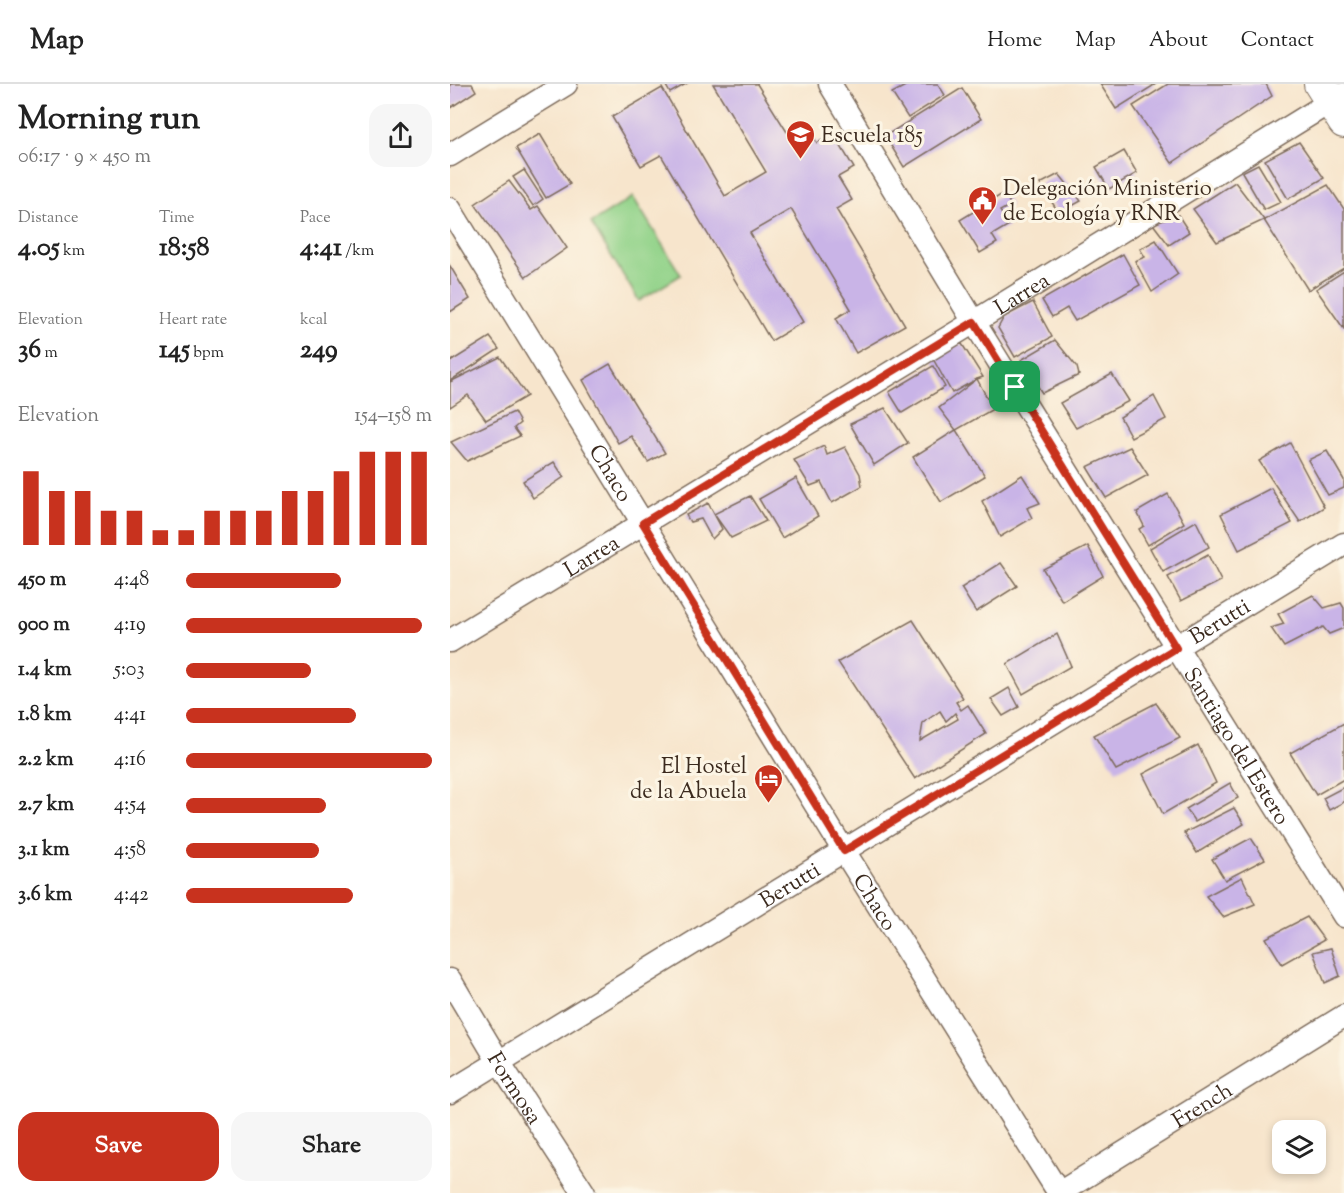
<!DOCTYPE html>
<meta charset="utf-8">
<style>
:root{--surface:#fff;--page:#f6f6f6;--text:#222;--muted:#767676;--line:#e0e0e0;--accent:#c8321e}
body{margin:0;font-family:"Sorts Mill Goudy",serif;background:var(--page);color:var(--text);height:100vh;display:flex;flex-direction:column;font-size:22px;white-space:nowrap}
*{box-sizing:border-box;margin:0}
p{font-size:20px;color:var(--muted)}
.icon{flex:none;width:33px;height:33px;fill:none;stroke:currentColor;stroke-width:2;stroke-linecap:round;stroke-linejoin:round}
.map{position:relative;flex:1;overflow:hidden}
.details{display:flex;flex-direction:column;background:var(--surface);width:450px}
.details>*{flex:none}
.tools{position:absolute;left:822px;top:1036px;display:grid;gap:12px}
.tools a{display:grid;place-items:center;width:54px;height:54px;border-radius:12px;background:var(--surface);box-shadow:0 3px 9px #0003;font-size:30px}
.pin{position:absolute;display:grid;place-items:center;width:51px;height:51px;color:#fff;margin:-26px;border-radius:12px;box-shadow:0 3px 9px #0006}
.round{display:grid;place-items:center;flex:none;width:63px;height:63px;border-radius:18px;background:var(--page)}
.head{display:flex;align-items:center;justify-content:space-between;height:102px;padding:0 18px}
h1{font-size:33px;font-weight:700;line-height:45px}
.metrics{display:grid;grid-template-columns:repeat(3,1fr);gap:9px;height:102px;padding:6px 18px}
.metrics div{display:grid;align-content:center}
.metrics b{font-size:26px;font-weight:700}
.metrics small{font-size:16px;font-weight:400}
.metrics p{font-size:16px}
.chart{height:168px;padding:12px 18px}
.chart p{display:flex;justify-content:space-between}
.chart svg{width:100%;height:108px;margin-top:6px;stroke:var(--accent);stroke-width:6}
.cta{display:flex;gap:12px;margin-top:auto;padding:12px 18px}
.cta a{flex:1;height:69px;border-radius:18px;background:var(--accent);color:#fff;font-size:24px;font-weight:700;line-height:69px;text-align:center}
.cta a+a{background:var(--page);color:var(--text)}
ul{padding:0 18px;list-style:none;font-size:20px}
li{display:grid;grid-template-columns:96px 72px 1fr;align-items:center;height:45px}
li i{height:15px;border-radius:8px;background:var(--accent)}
header{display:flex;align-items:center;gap:36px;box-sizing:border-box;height:84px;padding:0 30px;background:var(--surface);border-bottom:2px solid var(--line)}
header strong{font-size:28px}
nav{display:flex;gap:33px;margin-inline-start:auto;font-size:21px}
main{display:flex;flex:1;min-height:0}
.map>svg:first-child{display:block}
</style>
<header>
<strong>Map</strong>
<nav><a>Home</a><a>Map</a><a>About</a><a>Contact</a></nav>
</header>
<main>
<section class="details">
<div class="head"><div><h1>Morning run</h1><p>06:17 · 9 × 450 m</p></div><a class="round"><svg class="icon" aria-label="share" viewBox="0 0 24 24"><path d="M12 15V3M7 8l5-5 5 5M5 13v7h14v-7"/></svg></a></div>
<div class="metrics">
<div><p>Distance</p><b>4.05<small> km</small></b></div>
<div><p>Time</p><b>18:58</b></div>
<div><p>Pace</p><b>4:41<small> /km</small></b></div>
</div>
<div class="metrics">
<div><p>Elevation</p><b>36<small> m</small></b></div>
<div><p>Heart rate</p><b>145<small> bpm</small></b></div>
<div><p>kcal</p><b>249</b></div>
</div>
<div class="chart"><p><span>Elevation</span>154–158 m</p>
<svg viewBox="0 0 160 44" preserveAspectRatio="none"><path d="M5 44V14M15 44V22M25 44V22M35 44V30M45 44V30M55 44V38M65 44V38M75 44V30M85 44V30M95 44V30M105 44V22M115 44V22M125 44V14M135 44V6M145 44V6M155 44V6"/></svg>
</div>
<ul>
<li><b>450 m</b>4:48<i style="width:63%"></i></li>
<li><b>900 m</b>4:19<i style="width:96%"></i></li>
<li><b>1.4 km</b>5:03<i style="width:51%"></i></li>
<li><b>1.8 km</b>4:41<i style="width:69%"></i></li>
<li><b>2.2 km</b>4:16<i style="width:100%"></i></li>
<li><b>2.7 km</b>4:54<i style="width:57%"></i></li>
<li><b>3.1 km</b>4:58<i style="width:54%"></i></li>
<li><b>3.6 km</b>4:42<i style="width:68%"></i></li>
</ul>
<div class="cta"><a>Save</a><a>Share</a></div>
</section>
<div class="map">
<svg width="894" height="1109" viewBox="0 0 894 1109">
<rect width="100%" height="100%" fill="#fcf5e5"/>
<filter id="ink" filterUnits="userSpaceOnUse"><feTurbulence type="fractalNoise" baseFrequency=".0167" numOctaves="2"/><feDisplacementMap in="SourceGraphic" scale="12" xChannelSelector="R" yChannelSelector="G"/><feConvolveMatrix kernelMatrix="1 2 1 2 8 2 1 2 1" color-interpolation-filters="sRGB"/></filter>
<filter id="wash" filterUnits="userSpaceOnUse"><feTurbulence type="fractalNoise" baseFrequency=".008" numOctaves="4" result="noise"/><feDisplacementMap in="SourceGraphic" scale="24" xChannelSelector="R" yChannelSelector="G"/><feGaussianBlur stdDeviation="1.35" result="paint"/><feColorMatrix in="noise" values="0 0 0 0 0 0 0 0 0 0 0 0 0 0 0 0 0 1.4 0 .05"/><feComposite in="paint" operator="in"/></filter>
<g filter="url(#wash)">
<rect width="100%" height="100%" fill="#f7e5cc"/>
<path fill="#93d38a" stroke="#677e54" stroke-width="1.5" d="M 183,113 L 231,191 L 189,217 L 141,139 Z"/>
<g id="blocks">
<g fill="#c9b4e7" fill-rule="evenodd">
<path d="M 0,0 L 22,0 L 26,7 L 0,24 Z"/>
<path d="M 215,0 L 236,0 L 220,9 Z"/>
<path d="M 263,0 L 307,0 L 337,48 L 355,38 L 367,59 L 383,49 L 404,84 L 388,93 L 402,116 L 386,125 L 455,241 L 406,269 L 386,234 L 401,225 L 341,125 L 300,149 L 353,238 L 321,257 L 211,71 L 191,82 L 162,33 L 212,4 L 275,112 L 316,88 Z"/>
<path d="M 459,0 L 488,0 L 495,11 L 458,34 L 442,9 Z"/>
<path d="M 650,0 L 706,0 L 666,25 Z"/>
<path d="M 718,0 L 816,0 L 822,12 L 722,79 L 683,22 Z"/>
<path d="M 512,4 L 531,35 L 454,83 L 435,52 Z"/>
<path d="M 90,50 L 120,100 L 96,114 L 66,64 Z"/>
<path d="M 849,58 L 874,94 L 838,115 L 815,76 Z"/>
<path d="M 674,67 L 687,89 L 659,105 L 646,83 Z"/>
<path d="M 808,80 L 831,118 L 814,126 L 792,88 Z"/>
<path d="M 74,86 L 93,115 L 83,122 L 63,93 Z"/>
<path d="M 609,90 L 631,117 L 609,129 L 590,100 Z"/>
<path d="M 59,97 L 81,126 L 88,122 L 117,164 L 76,193 L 25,120 Z"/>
<path d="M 785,98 L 814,136 L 767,158 L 743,125 Z"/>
<path d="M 878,101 L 894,125 L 894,184 L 858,206 L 814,136 Z"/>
<path d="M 554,109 L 561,121 L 550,127 L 559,141 L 542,151 L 547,159 L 530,169 L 510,136 Z"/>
<path d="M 728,131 L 739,148 L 719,161 L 703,140 Z"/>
<path d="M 706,156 L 728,190 L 702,208 L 685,177 L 695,173 L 690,165 Z"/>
<path d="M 673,170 L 690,201 L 625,237 L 617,224 L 602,233 L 592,216 Z"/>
<path d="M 0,182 L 20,215 L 0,228 Z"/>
<path d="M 894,187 L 894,245 L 866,205 Z"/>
<path d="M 583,218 L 602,253 L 565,273 L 548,244 L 554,233 Z"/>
<path d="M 40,253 L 49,265 L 0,297 L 0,278 Z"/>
<path d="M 605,256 L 627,283 L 629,291 L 592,309 L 571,276 Z"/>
<path d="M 512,260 L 533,293 L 527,295 L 543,325 L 506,346 L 535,392 L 491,418 L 463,373 L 506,346 L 489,324 L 527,295 L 502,309 L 482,273 L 501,261 Z"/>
<path d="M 50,273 L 77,312 L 36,336 L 18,311 L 0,323 L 0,298 Z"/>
<path d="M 160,280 L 215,369 L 198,378 L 181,352 L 168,359 L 133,296 Z"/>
<path d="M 483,282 L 495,303 L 452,329 L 439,308 Z"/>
<path d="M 662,290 L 679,317 L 626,344 L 610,319 Z"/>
<path d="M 704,312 L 716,335 L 681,353 L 670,333 Z"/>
<path d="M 435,324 L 458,359 L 424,381 L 400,340 Z"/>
<path d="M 64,328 L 70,339 L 64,344 L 70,352 L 17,377 L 1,358 Z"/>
<path d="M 840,359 L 874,423 L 850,438 L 809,377 Z"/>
<path d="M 374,362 L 377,371 L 395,363 L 410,390 L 412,402 L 382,419 L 371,398 L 360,402 L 344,376 Z"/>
<path d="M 680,363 L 698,391 L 656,414 L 637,383 Z"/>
<path d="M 877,367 L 894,396 L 894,404 L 878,411 L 858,376 Z"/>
<path d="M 104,378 L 114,393 L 83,414 L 73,397 Z"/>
<path d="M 572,391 L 590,419 L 577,424 L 582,434 L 550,453 L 532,417 Z"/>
<path d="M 346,394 L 368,432 L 332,454 L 309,415 Z"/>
<path d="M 821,404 L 842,439 L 789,466 L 771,430 Z"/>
<path d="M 718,410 L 734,439 L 698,461 L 689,445 L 694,442 L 687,428 Z"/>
<path d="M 300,412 L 316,437 L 281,454 L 264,430 L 272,445 L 262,455 L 251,435 L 240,438 L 236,431 L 258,419 L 264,430 Z"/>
<path d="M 746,437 L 759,463 L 713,488 L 700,464 Z"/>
<path d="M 638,462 L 653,492 L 612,517 L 593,485 Z"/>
<path d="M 758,471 L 771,497 L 731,517 L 718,493 Z"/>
<path d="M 551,479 L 567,502 L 526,528 L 511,504 Z"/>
<path d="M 863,511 L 874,524 L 891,519 L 894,524 L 894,544 L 879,550 L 873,543 L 834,563 L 821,544 L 834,540 L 828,530 Z"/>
<path d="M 463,536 L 513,614 L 506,618 L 511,626 L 518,621 L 536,650 L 465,695 L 388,578 ZM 490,627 L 496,637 L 505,629 L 508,635 L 470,657 L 473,639 Z"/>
<path d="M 607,550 L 621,582 L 573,610 L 557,580 Z"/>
<path d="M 559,604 L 569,623 L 553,632 L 541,615 Z"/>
<path d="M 706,619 L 730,654 L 666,686 L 644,651 Z"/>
<path d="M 894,639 L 894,695 L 866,711 L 840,669 Z"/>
<path d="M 748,661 L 766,699 L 713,730 L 693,690 Z"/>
<path d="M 780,699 L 788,714 L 745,738 L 736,725 Z"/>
<path d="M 894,703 L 894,718 L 879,726 L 873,714 Z"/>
<path d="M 784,724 L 794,740 L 747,769 L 734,749 Z"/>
<path d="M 801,754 L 815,775 L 775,796 L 762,775 Z"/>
<path d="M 792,793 L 805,820 L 773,833 L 756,812 Z"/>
<path d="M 857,833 L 874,856 L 832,880 L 816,854 Z"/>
<path d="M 881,864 L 890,892 L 875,899 L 863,868 Z"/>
</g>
</g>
</g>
<g filter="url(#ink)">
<use href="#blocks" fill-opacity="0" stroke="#7d6b5b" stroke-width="1.5"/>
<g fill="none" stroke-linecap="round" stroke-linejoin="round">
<defs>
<g id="street">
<path id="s1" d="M 380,0 L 524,238 L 894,832"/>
<path d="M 0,71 L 116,0"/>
<path id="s2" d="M 0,125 L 394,767 L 609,1109"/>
<path id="s3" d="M 0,557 L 524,238 L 893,10"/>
<path id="s4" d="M 0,896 L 49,978 L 134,1109"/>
<path id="s5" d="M 0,1008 L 894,460"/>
<path id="s6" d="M 609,1109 L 894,932"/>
</g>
<path id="secondary" d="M 870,0 L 894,38"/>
</defs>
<use href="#street" stroke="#7d6b5b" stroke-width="25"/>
<use href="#secondary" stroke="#7d6b5b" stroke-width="34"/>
<use href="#street" stroke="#fff" stroke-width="22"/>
<use href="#secondary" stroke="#fff" stroke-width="32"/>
</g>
</g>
<g fill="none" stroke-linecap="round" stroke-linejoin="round" filter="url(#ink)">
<defs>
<path id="route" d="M 524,238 L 726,564 L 394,767 L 193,439 Z"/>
</defs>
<use href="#route" stroke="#fff" stroke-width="12"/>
<use href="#route" stroke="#c8321e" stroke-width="8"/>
</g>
<defs>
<symbol id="school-pin" viewBox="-11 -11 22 30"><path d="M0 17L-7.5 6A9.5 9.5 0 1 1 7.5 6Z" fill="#c8321e" stroke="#fcf5e5"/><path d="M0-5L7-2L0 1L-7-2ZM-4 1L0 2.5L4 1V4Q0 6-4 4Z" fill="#fff"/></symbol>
<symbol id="civic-pin" viewBox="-11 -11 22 30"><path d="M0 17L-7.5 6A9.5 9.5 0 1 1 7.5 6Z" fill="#c8321e" stroke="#fcf5e5"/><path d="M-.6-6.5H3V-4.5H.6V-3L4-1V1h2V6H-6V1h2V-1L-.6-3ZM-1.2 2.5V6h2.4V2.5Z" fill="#fff"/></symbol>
<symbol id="hotel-pin" viewBox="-11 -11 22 30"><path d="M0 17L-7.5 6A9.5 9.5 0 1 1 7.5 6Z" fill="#c8321e" stroke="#fcf5e5"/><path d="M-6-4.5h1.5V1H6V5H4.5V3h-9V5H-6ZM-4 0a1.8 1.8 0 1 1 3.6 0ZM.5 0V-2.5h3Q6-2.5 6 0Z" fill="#fff"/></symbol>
</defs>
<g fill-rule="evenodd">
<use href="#school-pin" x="334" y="34" width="33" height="45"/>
<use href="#civic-pin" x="516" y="100" width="33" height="45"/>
<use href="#hotel-pin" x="302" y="678" width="33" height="45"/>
</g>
<g text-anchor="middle" stroke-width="6" stroke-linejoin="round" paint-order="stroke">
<g font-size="22" fill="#3b2a1e" stroke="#fcf5e5" text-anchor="start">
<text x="371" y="58">Escuela 185</text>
<text x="553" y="111">Delegación Ministerio<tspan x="553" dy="25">de Ecología y RNR</tspan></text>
<text x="297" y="689" text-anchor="end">El Hostel<tspan x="297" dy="25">de la Abuela</tspan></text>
</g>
<g font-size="22" fill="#3b2a1e" stroke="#fcf5e5">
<text dy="8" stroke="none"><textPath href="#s3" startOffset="669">Larrea</textPath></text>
<text dy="8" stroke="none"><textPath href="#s2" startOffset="309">Chaco</textPath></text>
<text dy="8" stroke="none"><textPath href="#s3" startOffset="165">Larrea</textPath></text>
<text dy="8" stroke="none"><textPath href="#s5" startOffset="902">Berutti</textPath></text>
<text dy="8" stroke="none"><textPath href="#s1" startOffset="777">Santiago del Estero</textPath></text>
<text dy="8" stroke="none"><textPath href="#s5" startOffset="398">Berutti</textPath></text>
<text dy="8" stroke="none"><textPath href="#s2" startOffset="813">Chaco</textPath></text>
<text dy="8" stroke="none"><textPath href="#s4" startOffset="126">Formosa</textPath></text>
<text dy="8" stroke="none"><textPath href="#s6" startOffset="168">French</textPath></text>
</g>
</g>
</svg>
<div class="tools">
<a><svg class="icon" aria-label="layers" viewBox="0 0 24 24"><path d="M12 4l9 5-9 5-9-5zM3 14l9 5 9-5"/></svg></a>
</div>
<div class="pin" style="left:565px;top:303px;background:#1e9e55"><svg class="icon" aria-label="arrive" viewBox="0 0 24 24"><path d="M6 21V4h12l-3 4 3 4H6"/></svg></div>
</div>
</main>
